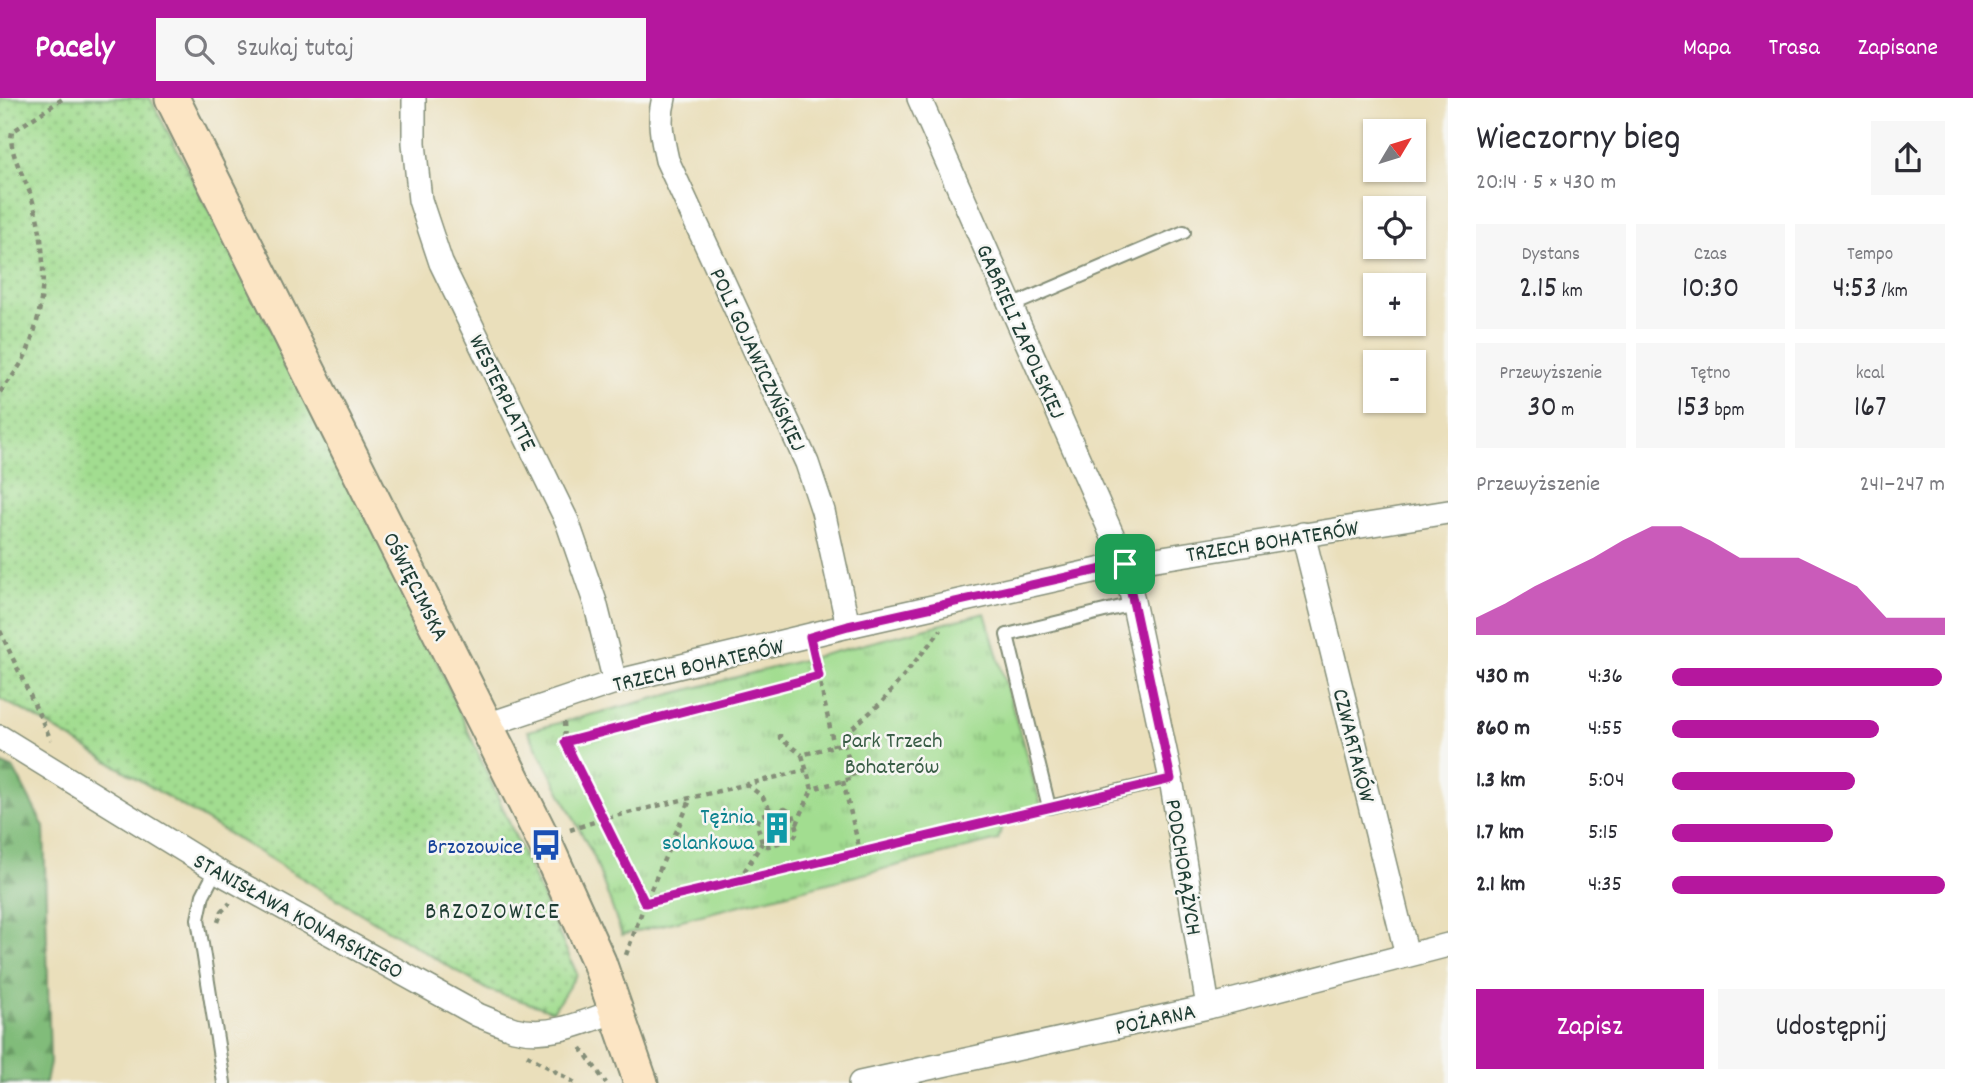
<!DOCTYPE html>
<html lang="pl">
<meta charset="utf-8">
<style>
:root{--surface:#fff;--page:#f7f7f7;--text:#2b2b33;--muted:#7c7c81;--accent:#b5179e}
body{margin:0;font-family:Dekko,sans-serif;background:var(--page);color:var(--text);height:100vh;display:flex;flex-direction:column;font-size:26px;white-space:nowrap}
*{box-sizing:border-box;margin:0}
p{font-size:23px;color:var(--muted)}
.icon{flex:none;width:38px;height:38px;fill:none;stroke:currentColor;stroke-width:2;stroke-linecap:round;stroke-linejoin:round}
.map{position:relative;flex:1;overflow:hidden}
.panel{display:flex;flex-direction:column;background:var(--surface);width:525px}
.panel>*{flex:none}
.needle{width:46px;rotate:52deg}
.controls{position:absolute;left:1363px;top:21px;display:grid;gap:14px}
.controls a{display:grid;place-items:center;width:63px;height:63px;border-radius:0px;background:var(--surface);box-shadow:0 2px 5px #0004;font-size:35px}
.pin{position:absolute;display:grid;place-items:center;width:60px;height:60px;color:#fff;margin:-30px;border-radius:14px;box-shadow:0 4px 10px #0006}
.round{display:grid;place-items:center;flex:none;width:74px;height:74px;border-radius:0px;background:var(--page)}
.head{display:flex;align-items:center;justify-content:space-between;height:119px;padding:0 28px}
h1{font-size:38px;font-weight:600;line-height:52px}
.metrics{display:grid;grid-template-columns:repeat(3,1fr);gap:10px;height:119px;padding:7px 28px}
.metrics div{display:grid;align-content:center;border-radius:0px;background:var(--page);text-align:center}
.metrics b{font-size:30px;font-weight:600}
.metrics small{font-size:19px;font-weight:400}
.metrics p{font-size:19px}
.chart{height:196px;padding:14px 28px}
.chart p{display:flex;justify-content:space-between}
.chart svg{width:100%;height:126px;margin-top:7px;fill:var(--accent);opacity:.7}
.button{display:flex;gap:14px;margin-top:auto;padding:14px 28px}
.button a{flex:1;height:80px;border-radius:0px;background:var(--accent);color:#fff;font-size:28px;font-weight:600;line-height:80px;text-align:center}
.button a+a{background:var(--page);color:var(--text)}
ul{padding:0 28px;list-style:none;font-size:23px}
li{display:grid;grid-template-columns:112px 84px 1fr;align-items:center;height:52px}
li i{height:18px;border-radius:9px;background:var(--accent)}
header{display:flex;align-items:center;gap:42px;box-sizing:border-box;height:98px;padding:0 35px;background:var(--accent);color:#fff}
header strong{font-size:33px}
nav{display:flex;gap:38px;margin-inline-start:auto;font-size:24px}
.search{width:490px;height:63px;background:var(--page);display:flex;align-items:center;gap:18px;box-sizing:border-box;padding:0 24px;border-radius:0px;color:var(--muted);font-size:26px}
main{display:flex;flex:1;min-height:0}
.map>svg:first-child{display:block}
</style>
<header>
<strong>Pacely</strong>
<div class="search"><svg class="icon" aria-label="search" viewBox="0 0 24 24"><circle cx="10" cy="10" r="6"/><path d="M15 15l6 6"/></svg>Szukaj tutaj</div>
<nav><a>Mapa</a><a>Trasa</a><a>Zapisane</a></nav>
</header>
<main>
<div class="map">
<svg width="1448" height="985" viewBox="0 0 1448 985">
<defs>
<pattern id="grass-dots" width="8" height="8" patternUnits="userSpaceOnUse" patternTransform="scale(1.75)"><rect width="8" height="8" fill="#a2dd90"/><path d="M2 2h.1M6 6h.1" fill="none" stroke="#83b476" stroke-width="1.8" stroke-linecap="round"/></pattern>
<pattern id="forest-firs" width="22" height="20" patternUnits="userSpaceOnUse" patternTransform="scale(1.75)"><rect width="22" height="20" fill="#81bc7a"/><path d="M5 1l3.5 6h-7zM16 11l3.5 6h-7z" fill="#699a65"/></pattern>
<pattern id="park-tufts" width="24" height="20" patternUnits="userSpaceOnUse" patternTransform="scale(1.75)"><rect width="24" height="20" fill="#a2dd90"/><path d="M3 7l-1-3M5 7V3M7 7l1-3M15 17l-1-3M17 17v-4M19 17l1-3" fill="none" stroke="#83b476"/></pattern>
</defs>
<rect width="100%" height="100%" fill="#f6f6f2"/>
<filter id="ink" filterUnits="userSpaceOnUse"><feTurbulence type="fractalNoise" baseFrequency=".0143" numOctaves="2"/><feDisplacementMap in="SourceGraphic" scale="14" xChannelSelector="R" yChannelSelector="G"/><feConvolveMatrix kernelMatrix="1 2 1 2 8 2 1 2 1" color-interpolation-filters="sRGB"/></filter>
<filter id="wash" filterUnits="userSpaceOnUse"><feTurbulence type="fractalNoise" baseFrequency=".00686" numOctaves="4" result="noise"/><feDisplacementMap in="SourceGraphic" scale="28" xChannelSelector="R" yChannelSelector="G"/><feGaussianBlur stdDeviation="1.57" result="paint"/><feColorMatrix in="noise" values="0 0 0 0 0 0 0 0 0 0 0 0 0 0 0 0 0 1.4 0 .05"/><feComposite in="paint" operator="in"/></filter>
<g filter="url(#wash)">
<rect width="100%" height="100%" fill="#eadfbb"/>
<path fill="url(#grass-dots)" stroke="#608d62" stroke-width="2" d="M 0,0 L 150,0 L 384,445 L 577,876 L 553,913 L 488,892 L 28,615 L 0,601 Z"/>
<path fill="url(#forest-firs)" stroke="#507c57" stroke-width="2" d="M 0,665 L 14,671 L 44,729 L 50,964 L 46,985 L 0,985 Z"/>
<path fill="url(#park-tufts)" stroke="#608d62" stroke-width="2" d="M 985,515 L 1043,714 L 1002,727 L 998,742 L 622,837 L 594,759 L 528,633 Z"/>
</g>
<g filter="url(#ink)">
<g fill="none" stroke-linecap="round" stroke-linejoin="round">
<defs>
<g id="lane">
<path d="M 1011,208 L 1184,134"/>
<path d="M 1133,506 L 1007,537 L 1049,709 L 1171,681"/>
<path d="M 216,772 L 203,797 L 198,821 L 224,985"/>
</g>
<g id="street">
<path d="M 414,0 L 414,45 L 420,102 L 441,165 L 567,423 L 595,504 L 615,584"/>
<path d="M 664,0 C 658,22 662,40 667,62 L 807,365 L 823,413 L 848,528"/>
<path d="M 919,0 L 1125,466 L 1171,681 L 1208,909"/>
<path d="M 1303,436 L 1407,857"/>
<path d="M 487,627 L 615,584 L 848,528 L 1125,466 L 1448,414"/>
<path d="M 0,639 L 224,777 L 478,917 C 490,922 502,927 514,931 C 549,940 583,925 615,913"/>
<path d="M 860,985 L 1208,909 L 1448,847"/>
</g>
<path id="secondary" d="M 172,0 L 546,747 L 599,864 L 641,985"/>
</defs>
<use href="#lane" stroke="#848e78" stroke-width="16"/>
<use href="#street" stroke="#848e78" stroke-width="26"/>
<use href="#secondary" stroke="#848e78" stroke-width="37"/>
<g stroke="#848e78" stroke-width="4.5" stroke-dasharray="5 5" stroke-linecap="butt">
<path d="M 0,294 C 11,280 23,266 29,249 C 48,200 47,143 30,95 C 23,76 8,53 12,34 L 64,0"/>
<path d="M 0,533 L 51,642"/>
<path d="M 814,557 L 834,648"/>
<path d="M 819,578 L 565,644 L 645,805 L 1034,712"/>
<path d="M 564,624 L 565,644"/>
<path d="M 780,636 L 780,640 L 802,657"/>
<path d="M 844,645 L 843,638 L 882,604 L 941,532"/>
<path d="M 844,645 L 854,680 L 812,691 L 802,657 Z"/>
<path d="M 843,683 L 860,753"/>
<path d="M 746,686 L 762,698 L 772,715"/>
<path d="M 785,711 L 793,716 L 798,733 L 793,741 L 768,748 L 762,745 L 757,725 L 761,717 Z"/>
<path d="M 797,726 L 812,691"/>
<path d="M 570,732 L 603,721 L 806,672"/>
<path d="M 739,782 L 762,745"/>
<path d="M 218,824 L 222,813 L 230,805"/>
<path d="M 626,857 L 645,805 L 691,700"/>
<path d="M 581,950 L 606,985"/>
<path d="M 527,957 L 575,985"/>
</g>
<use href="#lane" stroke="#fff" stroke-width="12"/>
<use href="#street" stroke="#fff" stroke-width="23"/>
<use href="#secondary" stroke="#fce5c4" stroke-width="33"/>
</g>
</g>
<g fill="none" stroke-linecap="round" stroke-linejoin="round" filter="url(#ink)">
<defs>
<path id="route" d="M 1125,466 L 1171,681 L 645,805 L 565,644 L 819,578 L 810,539 L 848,528 Z"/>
</defs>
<use href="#route" stroke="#fff" stroke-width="14"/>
<use href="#route" stroke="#b5179e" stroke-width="9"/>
</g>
<defs>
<symbol id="building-bare" viewBox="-9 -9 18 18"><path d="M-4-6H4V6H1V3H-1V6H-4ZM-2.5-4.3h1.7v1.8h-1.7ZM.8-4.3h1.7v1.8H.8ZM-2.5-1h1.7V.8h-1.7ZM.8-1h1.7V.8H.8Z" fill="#0f9aa8" stroke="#f6f6f2" stroke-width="2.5" paint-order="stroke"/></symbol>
<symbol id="bus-bare" viewBox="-9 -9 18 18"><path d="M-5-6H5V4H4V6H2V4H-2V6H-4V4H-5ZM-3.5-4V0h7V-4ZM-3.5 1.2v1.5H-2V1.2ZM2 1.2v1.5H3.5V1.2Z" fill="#1a4fb4" stroke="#f6f6f2" stroke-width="2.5" paint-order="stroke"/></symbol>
</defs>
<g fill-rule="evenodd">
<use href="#building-bare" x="755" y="708" width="44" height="44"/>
<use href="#bus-bare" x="524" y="725" width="44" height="44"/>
</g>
<g text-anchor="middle" stroke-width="5" stroke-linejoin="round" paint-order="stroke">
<g font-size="23" fill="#1f3d34" stroke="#f6f6f2">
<text transform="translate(1022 233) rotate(66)" y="8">GABRIELI ZAPOLSKIEJ</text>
<text transform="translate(759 261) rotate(65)" y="8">POLI GOJAWICZYŃSKIEJ</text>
<text transform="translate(504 294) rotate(64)" y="8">WESTERPLATTE</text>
<text transform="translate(1272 442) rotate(-9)" y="8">TRZECH BOHATERÓW</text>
<text transform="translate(417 488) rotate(63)" y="8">OŚWIĘCIMSKA</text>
<text transform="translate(698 566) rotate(-13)" y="8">TRZECH BOHATERÓW</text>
<text transform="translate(1355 647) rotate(76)" y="8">CZWARTAKÓW</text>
<text transform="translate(1185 769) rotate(81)" y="8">PODCHORĄŻYCH</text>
<text transform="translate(299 817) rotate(29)" y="8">STANISŁAWA KONARSKIEGO</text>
<text transform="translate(1155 920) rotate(-12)" y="8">POŻARNA</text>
</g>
<g font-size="23" fill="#395d46" stroke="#f6f6f2">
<text x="892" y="649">Park Trzech<tspan x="892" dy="26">Bohaterów</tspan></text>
</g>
<g font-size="23" fill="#0d838f" stroke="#f6f6f2" text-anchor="end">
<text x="754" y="725">Tężnia<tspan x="754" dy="26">solankowa</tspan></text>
</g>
<g font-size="23" fill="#164399" stroke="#f6f6f2" text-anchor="end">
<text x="523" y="755">Brzozowice</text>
</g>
<g font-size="24" letter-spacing="2" fill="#1f3d34" stroke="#f6f6f2">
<text x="493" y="820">BRZOZOWICE</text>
</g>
</g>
</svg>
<div class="controls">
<a><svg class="needle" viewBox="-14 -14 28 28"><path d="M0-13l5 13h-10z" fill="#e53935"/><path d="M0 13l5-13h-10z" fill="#7c7c81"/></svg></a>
<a><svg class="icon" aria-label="locate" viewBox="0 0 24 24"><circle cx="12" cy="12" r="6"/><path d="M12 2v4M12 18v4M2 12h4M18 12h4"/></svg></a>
<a>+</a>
<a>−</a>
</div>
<div class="pin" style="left:1125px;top:466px;background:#1e9e55"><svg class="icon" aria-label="arrive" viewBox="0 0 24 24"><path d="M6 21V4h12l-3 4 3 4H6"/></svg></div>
</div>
<section class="panel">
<div class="head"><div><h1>Wieczorny bieg</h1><p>20:14 · 5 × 430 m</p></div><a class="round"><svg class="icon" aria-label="share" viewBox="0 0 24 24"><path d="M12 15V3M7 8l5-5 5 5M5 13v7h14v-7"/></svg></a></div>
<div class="metrics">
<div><p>Dystans</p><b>2.15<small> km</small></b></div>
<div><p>Czas</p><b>10:30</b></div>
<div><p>Tempo</p><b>4:53<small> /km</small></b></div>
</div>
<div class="metrics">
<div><p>Przewyższenie</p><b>30<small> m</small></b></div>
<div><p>Tętno</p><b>153<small> bpm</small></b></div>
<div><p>kcal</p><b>167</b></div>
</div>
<div class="chart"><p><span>Przewyższenie</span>241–247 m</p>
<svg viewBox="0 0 160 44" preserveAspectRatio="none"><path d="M0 44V38L10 33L20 27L30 22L40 17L50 11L60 6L70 6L80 11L90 17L100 17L110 17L120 22L130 27L140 38L150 38L160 38V44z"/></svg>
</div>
<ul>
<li><b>430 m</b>4:36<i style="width:99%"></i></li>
<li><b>860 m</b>4:55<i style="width:76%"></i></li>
<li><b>1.3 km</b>5:04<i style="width:67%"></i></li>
<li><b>1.7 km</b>5:15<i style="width:59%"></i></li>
<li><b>2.1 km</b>4:35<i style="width:100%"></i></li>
</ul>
<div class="button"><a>Zapisz</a><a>Udostępnij</a></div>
</section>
</main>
